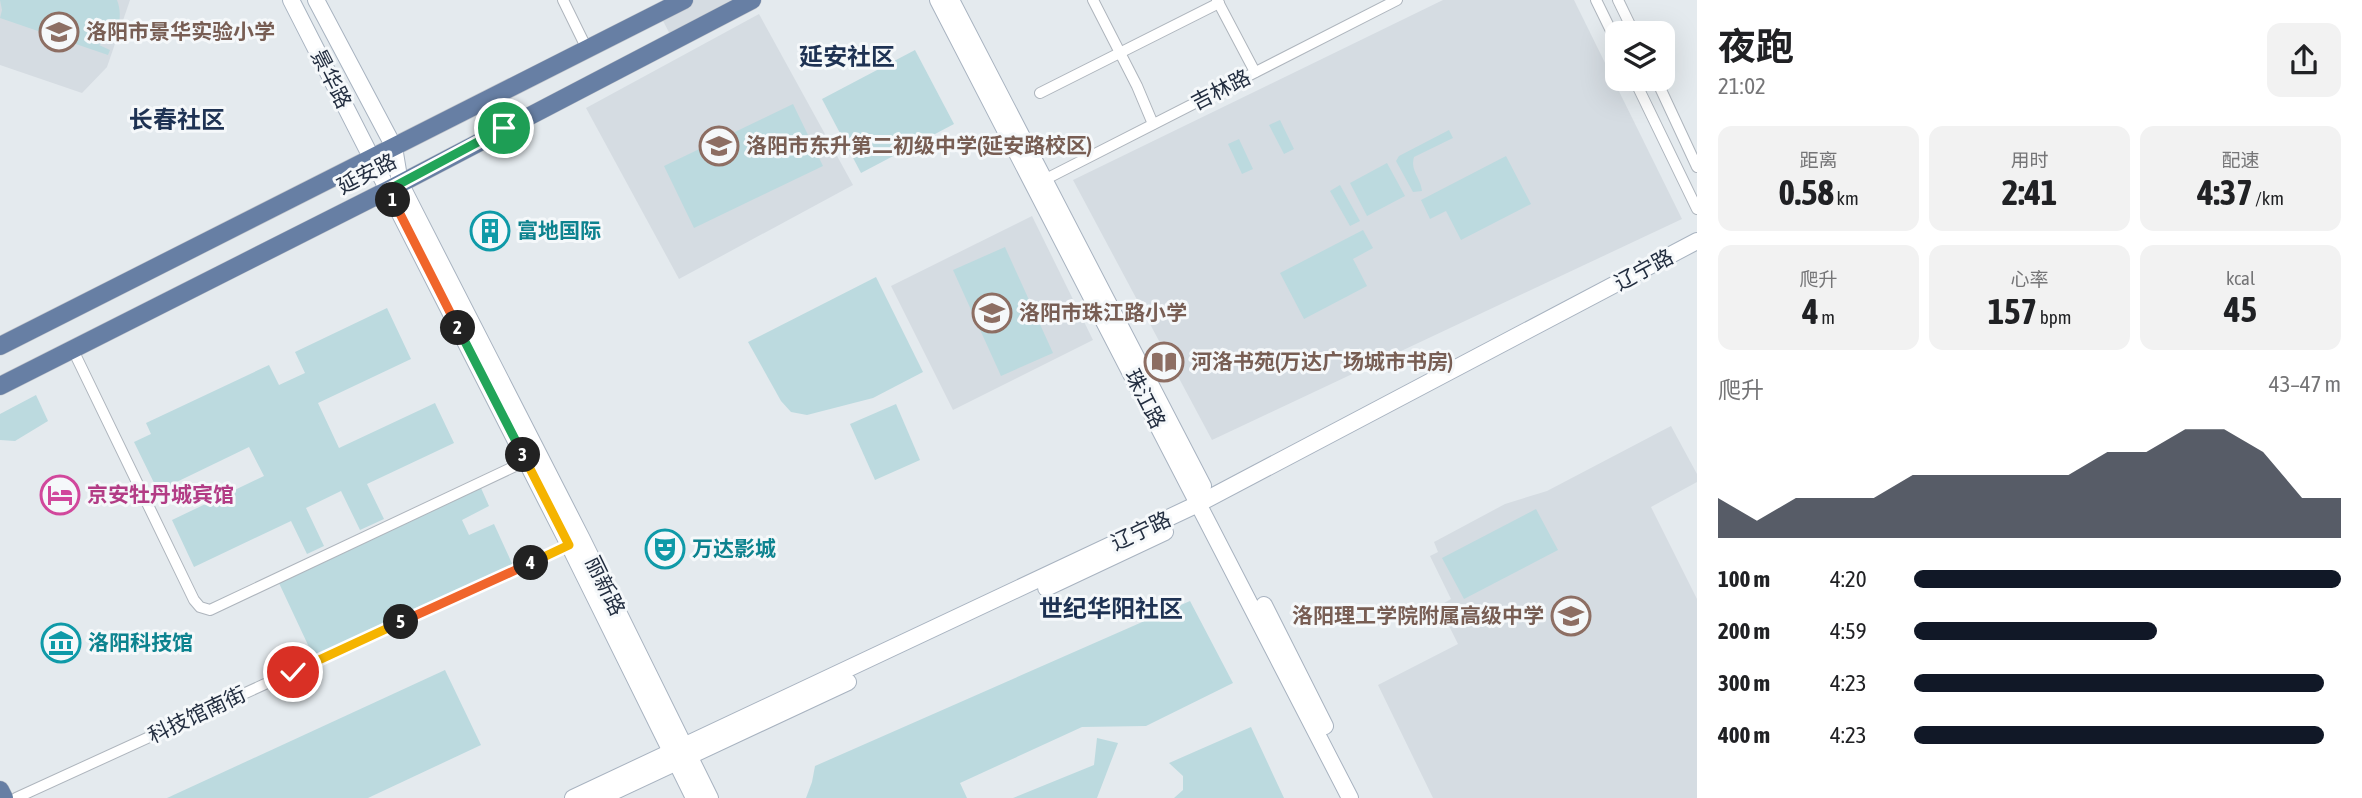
<!DOCTYPE html>
<html lang="zh">
<meta charset="utf-8">
<style>
:root{--surface:#fff;--page:#f2f2f2;--text:#202124;--muted:#757577;--accent:#111827}
body{margin:0;font-family:"Asap Condensed","Noto Sans SC",sans-serif;background:var(--page);color:var(--text);height:100vh;display:flex;flex-direction:column;font-size:26px;white-space:nowrap}
*{box-sizing:border-box;margin:0}
p{font-size:23px;color:var(--muted)}
.icon{flex:none;width:38px;height:38px;fill:none;stroke:currentColor;stroke-width:2;stroke-linecap:round;stroke-linejoin:round}
.map{position:relative;flex:1;overflow:hidden}
.details{display:flex;flex-direction:column;background:var(--surface);width:665px}
.details>*{flex:none}
.fabs{position:absolute;left:1605px;top:21px;display:grid;gap:14px}
.fabs a{display:grid;place-items:center;width:70px;height:70px;border-radius:14px;background:var(--surface);box-shadow:0 7px 28px #0002;font-size:35px}
.pin{position:absolute;display:grid;place-items:center;width:60px;height:60px;color:#fff;margin:-30px;border:4px solid #fff;border-radius:50%;box-shadow:0 2px 7px #0007}
.km{position:absolute;width:35px;height:35px;margin:-18px;border-radius:50%;background:#222;color:#fff;font-size:19px;line-height:35px;text-align:center}
.round{display:grid;place-items:center;flex:none;width:74px;height:74px;border-radius:14px;background:var(--page)}
.headline{display:flex;align-items:center;justify-content:space-between;height:119px;padding:0 21px}
h1{font-size:38px;font-weight:700;line-height:52px}
.stats{display:grid;grid-template-columns:repeat(3,1fr);gap:10px;height:119px;padding:7px 21px}
.stats div{display:grid;align-content:center;border-radius:14px;background:var(--page);text-align:center}
.stats b{font-size:35px;font-weight:700}
.stats small{font-size:19px;font-weight:400}
.stats p{font-size:19px}
.chart{height:196px;padding:14px 21px}
.chart p{display:flex;justify-content:space-between}
.chart svg{width:100%;height:126px;margin-top:7px;fill:var(--accent);opacity:.7}
ul{padding:0 21px;list-style:none;font-size:23px}
li{display:grid;grid-template-columns:112px 84px 1fr;align-items:center;height:52px}
li i{height:18px;border-radius:9px;background:var(--accent)}
main{display:flex;flex:1;min-height:0}
.map>svg:first-child{display:block}
</style>
<main>
<div class="map">
<svg width="1697" height="798" viewBox="0 0 1697 798">
<rect width="100%" height="100%" fill="#e4eaee"/>
<g fill="#d5dce2">
<path d="M 0,0 L 130,0 L 107,67 L 82,93 L 0,65 Z"/>
<path d="M 689,0 L 751,0 L 673,40 L 660,15 Z"/>
<path d="M 1443,0 L 1574,0 L 1682,219 L 1212,440 L 1073,180 Z"/>
<path d="M 759,14 L 853,185 L 679,279 L 586,108 Z"/>
<path d="M 1032,216 L 1093,340 L 953,410 L 891,286 Z"/>
<path d="M 1671,426 L 1697,474 L 1697,482 L 1651,507 L 1697,599 L 1697,798 L 1433,798 L 1378,685 L 1458,644 L 1439,606 L 1451,599 L 1430,556 L 1438,552 L 1434,542 L 1505,504 L 1547,491 Z"/>
</g>
<g fill="#bcdadf">
<path d="M 0,0 L 117,0 C 124,19 118,37 99,45 L 110,50 L 108,55 L 0,18 L 2,10 Z"/>
<path d="M 915,50 L 954,124 L 861,173 L 822,99 Z"/>
<path d="M 793,104 L 823,166 L 694,228 L 664,166 Z"/>
<path d="M 1280,120 L 1294,149 L 1284,154 L 1269,125 Z"/>
<path d="M 1449,130 L 1453,138 L 1414,157 C 1410,171 1421,178 1422,191 L 1413,192 L 1396,161 L 1399,156 Z"/>
<path d="M 1239,139 L 1253,169 L 1242,174 L 1228,144 Z"/>
<path d="M 1506,156 L 1531,204 L 1461,240 L 1446,211 L 1430,219 L 1421,200 Z"/>
<path d="M 1387,163 L 1405,196 L 1367,216 L 1350,183 Z"/>
<path d="M 1340,185 L 1360,221 L 1350,226 L 1330,191 Z"/>
<path d="M 1363,230 L 1373,248 L 1353,259 L 1367,286 L 1304,319 L 1280,273 Z"/>
<path d="M 1005,247 L 1053,353 L 1001,376 L 953,270 Z"/>
<path d="M 876,277 L 923,372 L 873,398 L 807,415 L 791,412 L 781,401 L 748,342 Z"/>
<path d="M 387,308 L 411,359 L 318,403 L 339,448 L 435,403 L 454,443 L 367,484 L 384,519 L 360,530 L 341,491 L 306,508 L 324,546 L 307,554 L 291,521 L 194,567 L 172,520 L 264,476 L 249,447 L 158,491 L 134,442 L 151,434 L 146,423 L 269,365 L 279,385 L 305,373 L 295,352 Z"/>
<path d="M 36,395 L 48,421 L 15,441 L 0,440 L 0,414 Z"/>
<path d="M 896,404 L 920,460 L 875,480 L 850,424 Z"/>
<path d="M 481,488 L 489,506 L 462,520 L 469,535 L 494,524 L 515,570 L 316,662 L 278,581 Z"/>
<path d="M 1536,509 L 1558,550 L 1464,599 L 1442,558 Z"/>
<path d="M 1190,601 L 1233,683 L 1146,726 L 1082,727 L 960,783 L 967,798 L 806,798 L 812,782 L 815,766 Z"/>
<path d="M 445,670 L 481,745 L 368,798 L 167,798 Z"/>
<path d="M 1251,727 L 1284,798 L 1174,798 L 1183,790 L 1183,776 L 1169,763 Z"/>
<path d="M 1097,738 L 1118,743 L 1097,798 L 1013,798 L 1094,765 Z"/>
</g>
<g fill="none" stroke-linecap="round" stroke-linejoin="round">
<defs>
<g id="street">
<path d="M 563,0 L 587,49"/>
<path d="M 1093,0 L 1137,86 L 1153,124"/>
<path d="M 1217,0 L 1255,72"/>
<path d="M 1596,0 L 1617,43"/>
<path d="M 1618,0 L 1634,33"/>
<path d="M 1634,79 L 1697,209"/>
<path d="M 1656,79 L 1697,167"/>
<path d="M 1040,93 L 1219,3"/>
<path d="M 1044,180 L 1397,0"/>
<path d="M 72,348 L 194,600 L 200,607 L 210,610 L 526,461"/>
<path d="M 16,798 L 569,545"/>
</g>
<g id="secondary">
<path d="M 291,0 L 569,545 L 694,798"/>
<path d="M 316,0 L 394,147 L 400,183 L 582,539 L 710,798"/>
<path d="M 938,0 L 1350,798"/>
<path d="M 951,0 L 1203,486"/>
<path d="M 1046,588 L 1165,532"/>
<path d="M 1264,605 L 1325,726"/>
<path d="M 573,798 L 1200,503 L 1697,241"/>
<path d="M 600,798 L 848,682"/>
</g>
<g id="primary">
<path d="M 0,346 L 684,0"/>
<path d="M 0,386 L 388,190 L 752,0"/>
<path d="M 0,790 L 4,798"/>
</g>
</defs>
<use href="#street" stroke="#aeb5bd" stroke-width="12"/>
<use href="#secondary" stroke="#a8b3c0" stroke-width="18"/>
<use href="#primary" stroke="#c1c4ca" stroke-width="19"/>
<use href="#street" stroke="#fff" stroke-width="10"/>
<use href="#secondary" stroke="#fff" stroke-width="16"/>
<use href="#primary" stroke="#677fa4" stroke-width="18"/>
</g>
<g fill="none" stroke-linecap="round" stroke-linejoin="round">
<defs>
<path id="split-1" d="M 393,200 L 388,190 L 504,128"/>
<path id="split-2" d="M 393,200 L 458,328"/>
<path id="split-3" d="M 458,328 L 523,455"/>
<path id="split-4" d="M 523,455 L 569,545 L 531,563"/>
<path id="split-5" d="M 401,622 L 531,563"/>
<path id="split-6" d="M 293,672 L 401,622"/>
</defs>
<use href="#split-1" stroke="#fff" stroke-width="14"/>
<use href="#split-2" stroke="#fff" stroke-width="14"/>
<use href="#split-3" stroke="#fff" stroke-width="14"/>
<use href="#split-4" stroke="#fff" stroke-width="14"/>
<use href="#split-5" stroke="#fff" stroke-width="14"/>
<use href="#split-6" stroke="#fff" stroke-width="14"/>
<use href="#split-1" stroke="#22a559" stroke-width="9"/>
<use href="#split-2" stroke="#f0652b" stroke-width="9"/>
<use href="#split-3" stroke="#22a559" stroke-width="9"/>
<use href="#split-4" stroke="#f5b400" stroke-width="9"/>
<use href="#split-5" stroke="#f0652b" stroke-width="9"/>
<use href="#split-6" stroke="#f5b400" stroke-width="9"/>
</g>
<defs>
<symbol id="school-ring" viewBox="-11 -11 22 22"><circle r="9.5" fill="#f5f8fa" stroke="#8d6e63" stroke-width="1.5"/><path d="M0-5L7-2L0 1L-7-2ZM-4 1L0 2.5L4 1V4Q0 6-4 4Z" fill="#8d6e63"/></symbol>
<symbol id="building-ring" viewBox="-11 -11 22 22"><circle r="9.5" fill="#f5f8fa" stroke="#0f9aa8" stroke-width="1.5"/><path d="M-4-6H4V6H1V3H-1V6H-4ZM-2.5-4.3h1.7v1.8h-1.7ZM.8-4.3h1.7v1.8H.8ZM-2.5-1h1.7V.8h-1.7ZM.8-1h1.7V.8H.8Z" fill="#0f9aa8"/></symbol>
<symbol id="library-ring" viewBox="-11 -11 22 22"><circle r="9.5" fill="#f5f8fa" stroke="#8d6e63" stroke-width="1.5"/><path d="M-6-4Q-3-5.5-.7-3.5V5Q-3 3-6 4ZM6-4Q3-5.5 .7-3.5V5Q3 3 6 4Z" fill="#8d6e63"/></symbol>
<symbol id="hotel-ring" viewBox="-11 -11 22 22"><circle r="9.5" fill="#f5f8fa" stroke="#d1479c" stroke-width="1.5"/><path d="M-6-4.5h1.5V1H6V5H4.5V3h-9V5H-6ZM-4 0a1.8 1.8 0 1 1 3.6 0ZM.5 0V-2.5h3Q6-2.5 6 0Z" fill="#d1479c"/></symbol>
<symbol id="theatre-ring" viewBox="-11 -11 22 22"><circle r="9.5" fill="#f5f8fa" stroke="#0f9aa8" stroke-width="1.5"/><path d="M-5-5.5Q0-4 5-5.5V0Q5 5 0 6Q-5 5-5 0ZM-3.3-2.5H-1v1.5H-3.3ZM1-2.5H3.3v1.5H1ZM-2.8 1Q0 5.5 2.8 1Z" fill="#0f9aa8"/></symbol>
<symbol id="museum-ring" viewBox="-11 -11 22 22"><circle r="9.5" fill="#f5f8fa" stroke="#0f9aa8" stroke-width="1.5"/><path d="M0-6L6-3V-2H-6V-3ZM-5-1h2V3h-2ZM-1-1h2V3h-2ZM3-1h2V3H3ZM-6 4H6V6H-6Z" fill="#0f9aa8"/></symbol>
</defs>
<g fill-rule="evenodd">
<use href="#school-ring" x="37" y="10" width="44" height="44"/>
<use href="#school-ring" x="697" y="124" width="44" height="44"/>
<use href="#building-ring" x="468" y="209" width="44" height="44"/>
<use href="#school-ring" x="970" y="291" width="44" height="44"/>
<use href="#library-ring" x="1142" y="340" width="44" height="44"/>
<use href="#hotel-ring" x="38" y="473" width="44" height="44"/>
<use href="#theatre-ring" x="643" y="527" width="44" height="44"/>
<use href="#school-ring" x="1549" y="594" width="44" height="44"/>
<use href="#museum-ring" x="39" y="621" width="44" height="44"/>
</g>
<g text-anchor="middle" stroke-width="6" stroke-linejoin="round" paint-order="stroke">
<g font-size="21" font-weight="bold" fill="#785e54" stroke="#f5f8fa" text-anchor="start">
<text x="86" y="39">洛阳市景华实验小学</text>
<text x="746" y="153">洛阳市东升第二初级中学(延安路校区)</text>
<text x="1019" y="320">洛阳市珠江路小学</text>
<text x="1191" y="369">河洛书苑(万达广场城市书房)</text>
<text x="1544" y="623" text-anchor="end">洛阳理工学院附属高级中学</text>
</g>
<g font-size="21" fill="#232e40" stroke="#f5f8fa">
<text transform="translate(331 79) rotate(63)" y="7">景华路</text>
<text transform="translate(1221 90) rotate(-27)" y="7">吉林路</text>
<text transform="translate(367 174) rotate(-27)" y="7">延安路</text>
<text transform="translate(1644 270) rotate(-28)" y="7">辽宁路</text>
<text transform="translate(1145 399) rotate(63)" y="7">珠江路</text>
<text transform="translate(1141 531) rotate(-25)" y="7">辽宁路</text>
<text transform="translate(605 586) rotate(64)" y="7">丽新路</text>
<text transform="translate(197 715) rotate(-25)" y="7">科技馆南街</text>
</g>
<g font-size="21" font-weight="bold" fill="#0d838f" stroke="#f5f8fa" text-anchor="start">
<text x="517" y="238">富地国际</text>
<text x="692" y="556">万达影城</text>
<text x="88" y="650">洛阳科技馆</text>
</g>
<g font-size="21" font-weight="bold" fill="#b23c85" stroke="#f5f8fa" text-anchor="start">
<text x="87" y="502">京安牡丹城宾馆</text>
</g>
<g font-size="24" font-weight="bold" fill="#1e3253" stroke="#f5f8fa">
<text x="847" y="65">延安社区</text>
<text x="177" y="128">长春社区</text>
<text x="1111" y="617">世纪华阳社区</text>
</g>
</g>
</svg>
<div class="fabs">
<a><svg class="icon" aria-label="layers" viewBox="0 0 24 24"><path d="M12 4l9 5-9 5-9-5zM3 14l9 5 9-5"/></svg></a>
</div>
<div class="pin" style="left:504px;top:128px;background:#1e9e55"><svg class="icon" aria-label="arrive" viewBox="0 0 24 24"><path d="M6 21V4h12l-3 4 3 4H6"/></svg></div>
<div class="pin" style="left:293px;top:672px;background:#d93025"><svg class="icon" aria-label="check" viewBox="0 0 24 24"><path d="M5 12l5 5 9-10"/></svg></div>
<b class="km" style="left:393px;top:200px">1</b>
<b class="km" style="left:458px;top:328px">2</b>
<b class="km" style="left:523px;top:455px">3</b>
<b class="km" style="left:531px;top:563px">4</b>
<b class="km" style="left:401px;top:622px">5</b>
</div>
<section class="details">
<div class="headline"><div><h1>夜跑</h1><p>21:02</p></div><a class="round"><svg class="icon" aria-label="share" viewBox="0 0 24 24"><path d="M12 15V3M7 8l5-5 5 5M5 13v7h14v-7"/></svg></a></div>
<div class="stats">
<div><p>距离</p><b>0.58<small> km</small></b></div>
<div><p>用时</p><b>2:41</b></div>
<div><p>配速</p><b>4:37<small> /km</small></b></div>
</div>
<div class="stats">
<div><p>爬升</p><b>4<small> m</small></b></div>
<div><p>心率</p><b>157<small> bpm</small></b></div>
<div><p>kcal</p><b>45</b></div>
</div>
<div class="chart"><p><span>爬升</span>43–47 m</p>
<svg viewBox="0 0 160 44" preserveAspectRatio="none"><path d="M0 44V30L10 38L20 30L30 30L40 30L50 22L60 22L70 22L80 22L90 22L100 14L110 14L120 6L130 6L140 14L150 30L160 30V44z"/></svg>
</div>
<ul>
<li><b>100 m</b>4:20<i style="width:100%"></i></li>
<li><b>200 m</b>4:59<i style="width:57%"></i></li>
<li><b>300 m</b>4:23<i style="width:96%"></i></li>
<li><b>400 m</b>4:23<i style="width:96%"></i></li>
</ul>
</section>
</main>
